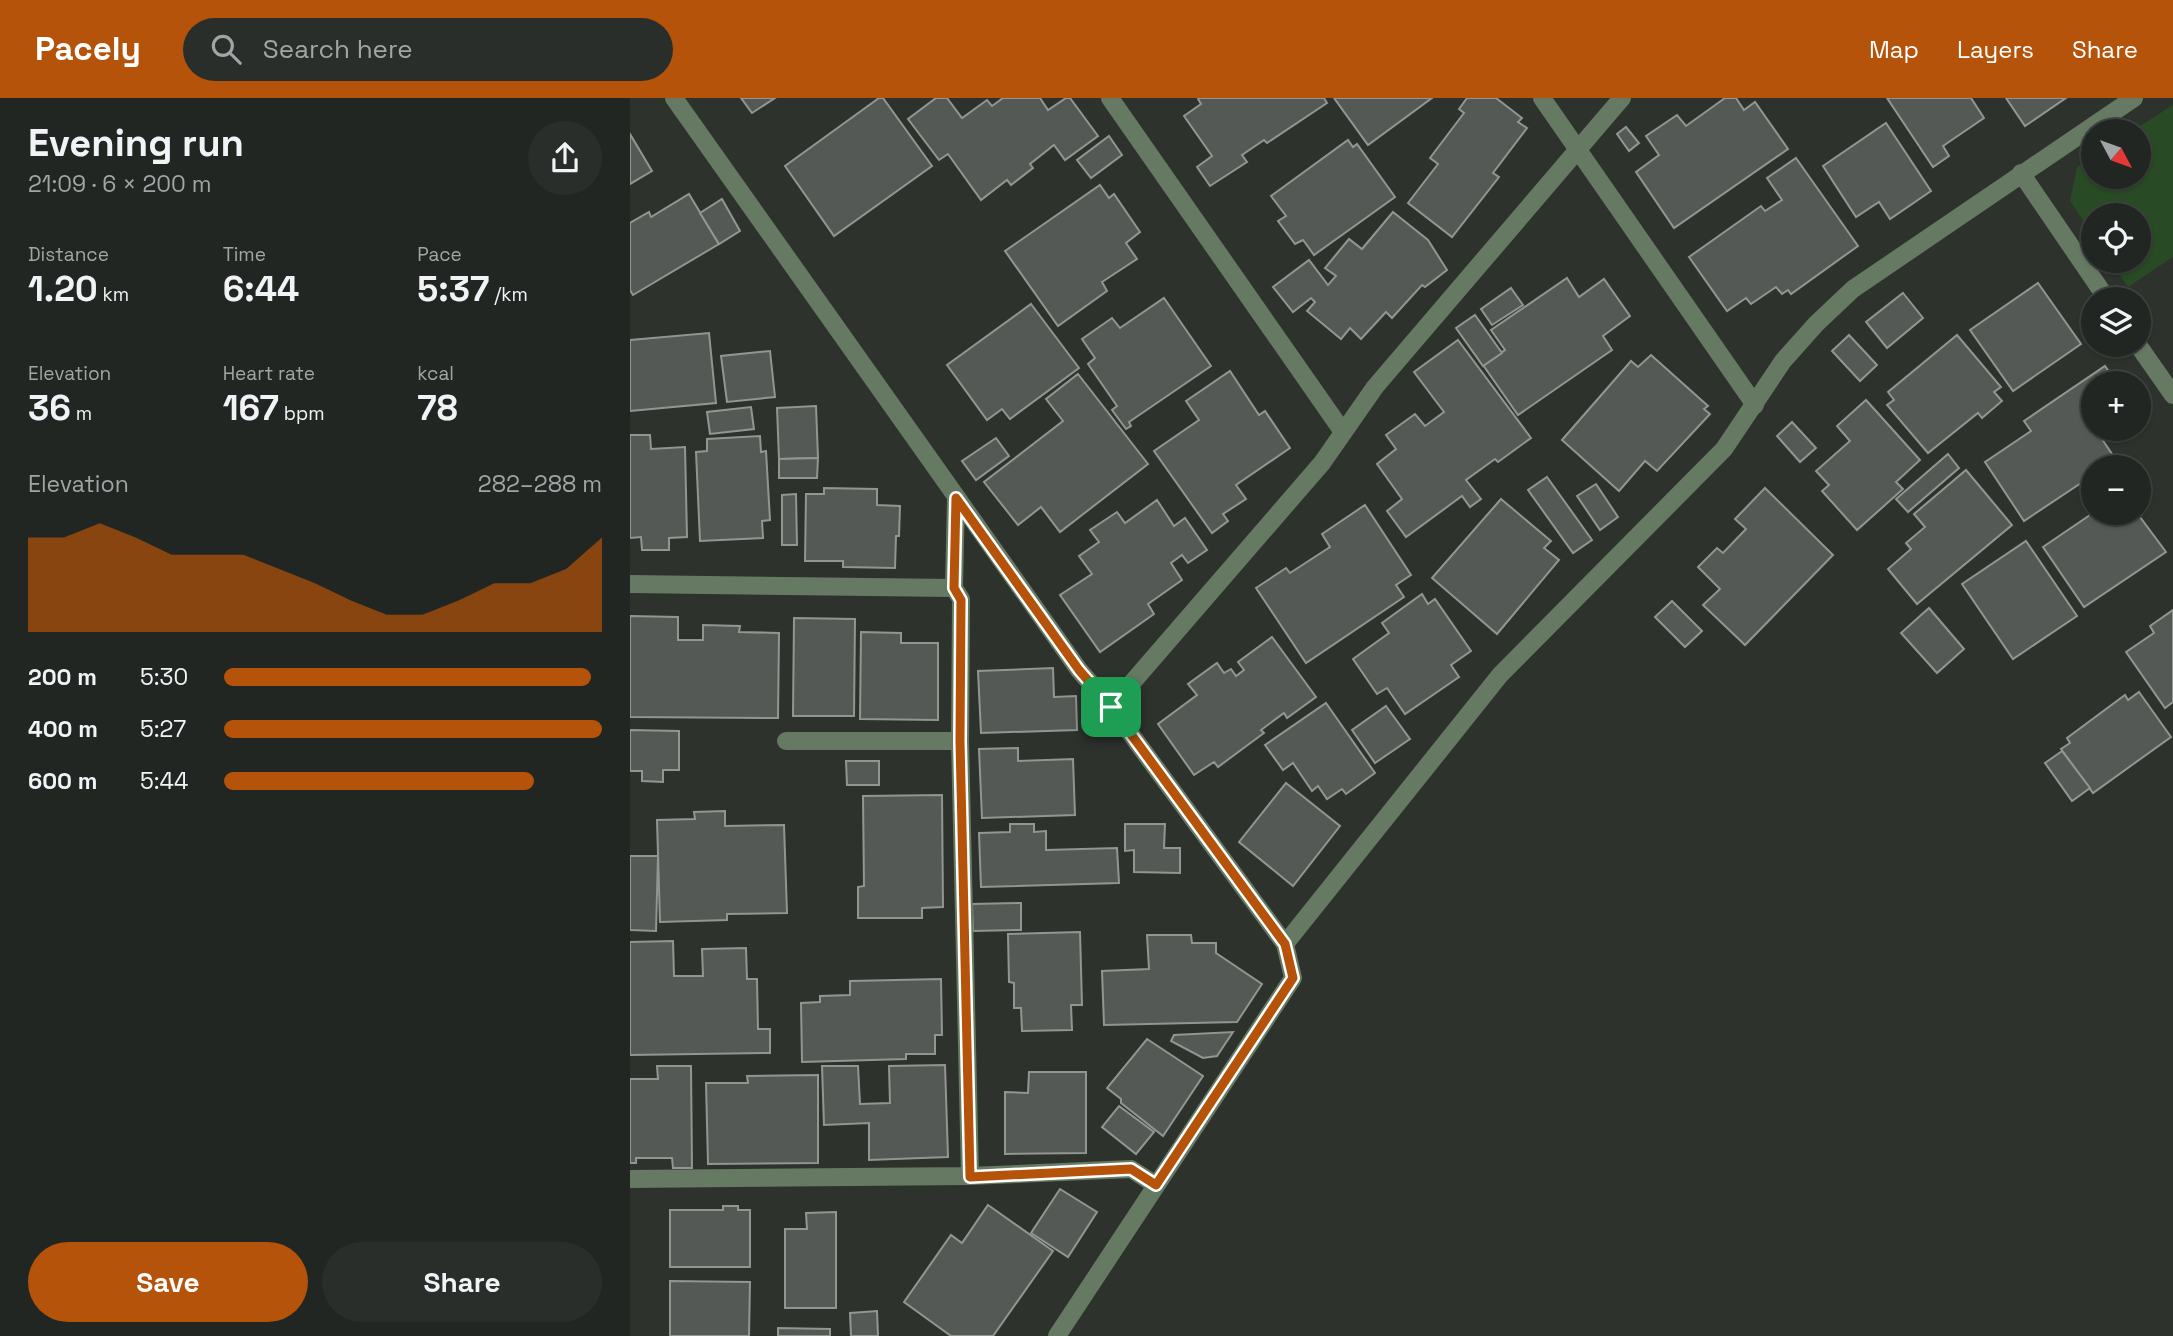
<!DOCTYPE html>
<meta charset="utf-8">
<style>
:root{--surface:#222622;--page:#2a2e2a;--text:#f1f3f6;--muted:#a2a5a5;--line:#3f4340;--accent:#b45309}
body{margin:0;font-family:"Space Grotesk",sans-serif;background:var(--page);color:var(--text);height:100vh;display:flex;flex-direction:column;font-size:26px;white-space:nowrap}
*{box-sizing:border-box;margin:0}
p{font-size:23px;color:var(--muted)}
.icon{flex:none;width:38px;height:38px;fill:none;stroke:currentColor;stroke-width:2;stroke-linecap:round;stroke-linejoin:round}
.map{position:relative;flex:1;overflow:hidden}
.sheet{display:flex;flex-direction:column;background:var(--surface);width:630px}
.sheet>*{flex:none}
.needle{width:46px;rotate:131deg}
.controls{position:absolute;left:1451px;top:21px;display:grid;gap:14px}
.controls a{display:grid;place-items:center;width:70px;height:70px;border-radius:50%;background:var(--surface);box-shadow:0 2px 5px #0004,0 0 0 2px var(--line);font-size:35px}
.pin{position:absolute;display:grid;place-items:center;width:60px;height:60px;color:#fff;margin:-30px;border-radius:14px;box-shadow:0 4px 10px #0006}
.round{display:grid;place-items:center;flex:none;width:74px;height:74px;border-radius:37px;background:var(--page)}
.summary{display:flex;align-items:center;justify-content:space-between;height:119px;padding:0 28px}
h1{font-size:38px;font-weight:600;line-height:52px}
.figures{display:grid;grid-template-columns:repeat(3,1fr);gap:10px;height:119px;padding:7px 28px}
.figures div{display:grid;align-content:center}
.figures b{font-size:35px;font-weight:600}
.figures small{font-size:19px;font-weight:400}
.figures p{font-size:19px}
.chart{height:196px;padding:14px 28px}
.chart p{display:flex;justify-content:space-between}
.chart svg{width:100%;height:126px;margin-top:7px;fill:var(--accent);opacity:.7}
.button{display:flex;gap:14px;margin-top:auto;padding:14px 28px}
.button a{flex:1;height:80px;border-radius:42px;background:var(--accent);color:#fff;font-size:28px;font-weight:600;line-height:80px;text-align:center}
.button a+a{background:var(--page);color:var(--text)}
ul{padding:0 28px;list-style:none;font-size:23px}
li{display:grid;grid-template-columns:112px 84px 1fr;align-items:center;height:52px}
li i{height:18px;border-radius:9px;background:var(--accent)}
header{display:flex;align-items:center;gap:42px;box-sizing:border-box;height:98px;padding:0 35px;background:var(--accent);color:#fff}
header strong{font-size:33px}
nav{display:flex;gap:38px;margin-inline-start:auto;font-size:24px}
.search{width:490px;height:63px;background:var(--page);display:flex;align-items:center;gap:18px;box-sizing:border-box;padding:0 24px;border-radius:38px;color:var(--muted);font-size:26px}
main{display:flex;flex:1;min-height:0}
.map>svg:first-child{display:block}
</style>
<header>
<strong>Pacely</strong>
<div class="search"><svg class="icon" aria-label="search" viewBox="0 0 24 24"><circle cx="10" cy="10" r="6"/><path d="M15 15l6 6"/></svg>Search here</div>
<nav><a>Map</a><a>Layers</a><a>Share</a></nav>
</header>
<main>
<section class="sheet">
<div class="summary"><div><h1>Evening run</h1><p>21:09 · 6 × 200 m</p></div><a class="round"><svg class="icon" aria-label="share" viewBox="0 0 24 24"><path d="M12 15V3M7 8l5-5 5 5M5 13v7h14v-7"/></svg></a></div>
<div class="figures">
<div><p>Distance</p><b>1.20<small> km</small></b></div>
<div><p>Time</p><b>6:44</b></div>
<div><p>Pace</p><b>5:37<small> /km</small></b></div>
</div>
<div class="figures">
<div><p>Elevation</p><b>36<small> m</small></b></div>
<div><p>Heart rate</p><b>167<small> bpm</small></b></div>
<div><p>kcal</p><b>78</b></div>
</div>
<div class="chart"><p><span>Elevation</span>282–288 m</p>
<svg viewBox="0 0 160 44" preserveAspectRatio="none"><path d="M0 44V11L10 11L20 6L30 11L40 17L50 17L60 17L70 22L80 27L90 33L100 38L110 38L120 33L130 27L140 27L150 22L160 11V44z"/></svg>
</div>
<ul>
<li><b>200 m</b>5:30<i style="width:97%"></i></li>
<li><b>400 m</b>5:27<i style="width:100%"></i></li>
<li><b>600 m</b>5:44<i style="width:82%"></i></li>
</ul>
<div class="button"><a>Save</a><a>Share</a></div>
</section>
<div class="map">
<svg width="1543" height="1238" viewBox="0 0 1543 1238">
<rect width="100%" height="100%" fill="#2e322d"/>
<path fill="#284a24" d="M 1543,7 L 1543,159 L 1498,189 L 1480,163 L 1508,163 L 1508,117 L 1463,117 L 1463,137 L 1440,103 L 1447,69 L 1463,59 L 1463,79 L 1508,79 L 1508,33 L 1502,33 Z"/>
<g fill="#555955" stroke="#919690" stroke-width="2">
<path d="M 111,0 L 145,0 L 122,15 Z"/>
<path d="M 249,0 L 253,0 L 302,68 L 204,138 L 155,68 Z"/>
<path d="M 306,0 L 317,0 L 332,20 L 357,2 L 362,8 L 373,0 L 410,0 L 418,12 L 436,0 L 440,0 L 468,38 L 435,62 L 424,47 L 400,66 L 403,70 L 381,87 L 377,82 L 351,102 L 318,56 L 309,62 L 278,21 Z"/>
<path d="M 569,0 L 694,0 L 697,5 L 637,45 L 634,42 L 612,57 L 617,64 L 580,88 L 567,69 L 582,58 L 554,18 L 571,6 L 568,1 Z"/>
<path d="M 704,0 L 802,0 L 738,47 Z"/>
<path d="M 837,0 L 866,0 L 892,20 L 888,24 L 897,30 L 863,75 L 869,79 L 822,139 L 778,105 L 808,66 L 800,60 L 834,15 L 829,11 Z"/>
<path d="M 1095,0 L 1106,0 L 1114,12 L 1125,4 L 1158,51 L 1044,130 L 1006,74 L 1029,57 L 1016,38 L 1047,17 L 1056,28 Z"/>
<path d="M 1257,0 L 1341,0 L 1354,20 L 1313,48 L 1319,58 L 1303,69 Z"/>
<path d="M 1376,0 L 1436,0 L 1395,28 Z"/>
<path d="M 1256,25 L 1301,93 L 1260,121 L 1249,104 L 1226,119 L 1193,68 Z"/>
<path d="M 996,29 L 1009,45 L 999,53 L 987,36 Z"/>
<path d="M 0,36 L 22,73 L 0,86 Z"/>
<path d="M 479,38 L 492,57 L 461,80 L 447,62 Z"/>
<path d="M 718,42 L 723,49 L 727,46 L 765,99 L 684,157 L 673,142 L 665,146 L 648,123 L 656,118 L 641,98 Z"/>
<path d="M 1166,60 L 1228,148 L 1161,196 L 1158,192 L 1152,196 L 1146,189 L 1121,206 L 1116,200 L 1097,213 L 1059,159 L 1131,108 L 1135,113 L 1152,102 L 1137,80 Z"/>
<path d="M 470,87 L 479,100 L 484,96 L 510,134 L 496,145 L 507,161 L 472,184 L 477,193 L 428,228 L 375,153 Z"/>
<path d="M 59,96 L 89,146 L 3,197 L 0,192 L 0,125 L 19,114 L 21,119 Z"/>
<path d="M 92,101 L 110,133 L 89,146 L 70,115 Z"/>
<path d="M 763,114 L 798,142 L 817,172 L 795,189 L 792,187 L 762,220 L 756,214 L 731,241 L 720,230 L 711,241 L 677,213 L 685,204 L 681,200 L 663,214 L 643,189 L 679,162 L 698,187 L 706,178 L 695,170 L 719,141 L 732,151 Z"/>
<path d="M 937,180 L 949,199 L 974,181 L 1000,218 L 973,238 L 982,252 L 888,317 L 853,267 L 875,252 L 861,232 Z"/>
<path d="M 1408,185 L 1451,246 L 1383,293 L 1340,232 Z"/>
<path d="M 881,190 L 893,207 L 862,227 L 851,211 Z"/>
<path d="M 1273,195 L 1293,220 L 1257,250 L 1236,224 Z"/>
<path d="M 534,200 L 581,268 L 499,324 L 501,328 L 496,331 L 482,312 L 487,308 L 458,266 L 465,260 L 452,241 L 482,220 L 490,230 Z"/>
<path d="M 401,206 L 449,270 L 380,321 L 372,311 L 357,322 L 317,267 Z"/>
<path d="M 845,217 L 872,255 L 853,268 L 826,230 Z"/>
<path d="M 79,235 L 86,305 L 0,313 L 0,242 Z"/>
<path d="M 1219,237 L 1247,267 L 1230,283 L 1202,253 Z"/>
<path d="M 1327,237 L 1371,289 L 1364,294 L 1372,303 L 1352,320 L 1348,315 L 1298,355 L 1257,307 L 1264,302 L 1258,294 Z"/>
<path d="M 828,242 L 901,340 L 868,364 L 865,361 L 836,382 L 851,401 L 840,409 L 832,398 L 776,439 L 757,413 L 772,401 L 747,366 L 766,351 L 756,337 L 785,316 L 795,328 L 814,314 L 784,274 Z"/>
<path d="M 140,253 L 145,299 L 97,304 L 91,258 Z"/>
<path d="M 1021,257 L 1078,308 L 1074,311 L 1080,316 L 1027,373 L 1015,363 L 989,393 L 932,342 L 1001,263 L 1008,269 Z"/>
<path d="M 1475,268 L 1487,285 L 1463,285 L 1463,331 L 1475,331 L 1468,335 L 1486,362 L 1474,369 L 1463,369 L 1463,377 L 1394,423 L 1355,364 L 1401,333 L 1394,323 Z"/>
<path d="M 600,273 L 629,317 L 635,313 L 660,350 L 606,387 L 616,401 L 593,416 L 598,423 L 582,435 L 524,353 L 569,322 L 556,303 Z"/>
<path d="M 448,276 L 518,366 L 430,434 L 411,409 L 388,427 L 354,384 L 433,323 L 416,301 Z"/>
<path d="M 1236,302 L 1290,362 L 1266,384 L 1273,391 L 1227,432 L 1192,393 L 1199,387 L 1186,373 L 1220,343 L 1207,328 Z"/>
<path d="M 186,308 L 188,360 L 149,361 L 147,310 Z"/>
<path d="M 121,309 L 124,331 L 80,336 L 77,314 Z"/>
<path d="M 1162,324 L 1186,350 L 1170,364 L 1147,338 Z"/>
<path d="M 0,337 L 20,337 L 21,351 L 55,349 L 57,439 L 39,440 L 39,452 L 12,452 L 11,439 L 0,440 Z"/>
<path d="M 130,338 L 131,354 L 136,353 L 140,422 L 132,423 L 133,440 L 70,443 L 66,354 L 77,353 L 77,341 Z"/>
<path d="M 366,340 L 379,358 L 346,382 L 332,363 Z"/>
<path d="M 1318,356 L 1329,370 L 1278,414 L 1266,401 Z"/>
<path d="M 188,360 L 187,380 L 149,380 L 149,361 Z"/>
<path d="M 1336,372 L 1382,427 L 1287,506 L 1258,471 L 1281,451 L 1276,445 L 1295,429 L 1284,416 Z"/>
<path d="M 917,379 L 962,442 L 943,455 L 898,392 Z"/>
<path d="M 966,386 L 988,419 L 970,432 L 947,398 Z"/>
<path d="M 194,390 L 247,391 L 247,407 L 270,408 L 269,438 L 266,438 L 265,470 L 213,469 L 213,463 L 175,463 L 176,396 L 194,396 Z"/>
<path d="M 1135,390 L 1203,457 L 1115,547 L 1073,507 L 1090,491 L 1068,469 L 1087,450 L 1093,455 L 1116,431 L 1105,421 Z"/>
<path d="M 166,396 L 167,447 L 152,447 L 152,397 Z"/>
<path d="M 871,401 L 921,443 L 914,450 L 929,462 L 867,536 L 802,480 Z"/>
<path d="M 527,402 L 544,428 L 555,420 L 577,452 L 558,465 L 552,457 L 541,465 L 552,482 L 518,506 L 524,516 L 470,554 L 430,497 L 462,476 L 449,458 L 469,444 L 460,432 L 487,414 L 495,425 Z"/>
<path d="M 735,407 L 781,477 L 766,487 L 774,499 L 676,565 L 626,490 L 656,470 L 660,475 L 700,449 L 692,436 Z"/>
<path d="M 1463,415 L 1484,415 L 1488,421 L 1496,415 L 1507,415 L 1536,454 L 1454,509 L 1413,449 Z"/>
<path d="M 1396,443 L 1447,518 L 1383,561 L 1332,486 Z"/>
<path d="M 792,496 L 798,506 L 805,501 L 841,553 L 821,567 L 829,579 L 775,616 L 757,590 L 747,596 L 723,561 L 759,535 L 752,525 Z"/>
<path d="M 1042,503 L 1072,533 L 1055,549 L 1025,519 Z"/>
<path d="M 1299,510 L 1334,551 L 1307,575 L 1271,535 Z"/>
<path d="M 1543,512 L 1543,604 L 1535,610 L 1496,554 L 1524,535 L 1520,528 Z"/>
<path d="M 0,518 L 48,519 L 48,542 L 73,542 L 73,527 L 110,528 L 109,534 L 149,535 L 148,620 L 0,619 Z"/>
<path d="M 164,520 L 225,521 L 224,618 L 163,618 Z"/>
<path d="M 231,534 L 271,535 L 271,545 L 308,545 L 308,622 L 230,621 Z"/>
<path d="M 642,539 L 686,599 L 657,620 L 654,615 L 631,632 L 634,635 L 588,669 L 584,664 L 564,677 L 528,626 L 567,597 L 558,586 L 587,565 L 594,575 L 601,571 L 606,578 L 614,572 L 608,564 Z"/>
<path d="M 423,570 L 424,599 L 446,598 L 447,632 L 351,635 L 348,573 Z"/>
<path d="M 1509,594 L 1541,639 L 1463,695 L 1431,651 L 1440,645 L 1437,640 L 1495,597 L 1498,602 Z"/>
<path d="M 696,605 L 745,675 L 716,696 L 712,691 L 697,701 L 688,688 L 682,693 L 663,665 L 653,672 L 635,647 Z"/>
<path d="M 756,608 L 780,641 L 745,665 L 722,632 Z"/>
<path d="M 0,632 L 49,633 L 49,672 L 33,672 L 33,684 L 12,683 L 12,673 L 0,673 Z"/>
<path d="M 388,650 L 388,663 L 443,661 L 445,717 L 352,720 L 349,651 Z"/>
<path d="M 1432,653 L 1460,690 L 1442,703 L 1415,665 Z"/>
<path d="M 216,663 L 249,663 L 249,687 L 217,687 Z"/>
<path d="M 656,685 L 710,728 L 663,788 L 609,744 Z"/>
<path d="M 312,697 L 313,809 L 292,810 L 292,820 L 228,820 L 228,789 L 234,788 L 233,698 Z"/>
<path d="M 95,713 L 95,728 L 154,727 L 157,815 L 97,816 L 97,822 L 30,824 L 27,722 L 65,721 L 64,714 Z"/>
<path d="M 380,726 L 404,726 L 404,734 L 416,733 L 416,752 L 487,750 L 489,785 L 351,789 L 349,735 L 380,734 Z"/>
<path d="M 495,726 L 535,726 L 534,750 L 550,750 L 550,775 L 504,774 L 504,752 L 495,753 Z"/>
<path d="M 0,758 L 28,758 L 26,833 L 0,832 Z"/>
<path d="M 391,805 L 391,832 L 343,833 L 342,806 Z"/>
<path d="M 450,834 L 452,907 L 441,907 L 442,932 L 392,933 L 391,910 L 384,910 L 384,885 L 379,884 L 378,836 Z"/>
<path d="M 517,837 L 561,837 L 562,845 L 586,845 L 586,855 L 632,886 L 607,924 L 474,927 L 472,873 L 519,871 Z"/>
<path d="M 43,843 L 44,878 L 73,878 L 72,851 L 116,850 L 117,881 L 127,881 L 128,931 L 140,931 L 140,955 L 0,957 L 0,844 Z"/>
<path d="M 311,881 L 312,937 L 305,937 L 305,956 L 276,956 L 276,961 L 172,964 L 171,905 L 190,904 L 190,898 L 220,897 L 220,883 Z"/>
<path d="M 603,934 L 587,958 L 573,960 L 541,943 L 544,937 Z"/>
<path d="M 517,941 L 573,978 L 533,1038 L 491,1005 L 491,1001 L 477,990 Z"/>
<path d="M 315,967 L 318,1059 L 239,1062 L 239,1025 L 194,1027 L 192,968 L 228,968 L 230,1006 L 260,1005 L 259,968 Z"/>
<path d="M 27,968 L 61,968 L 62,1070 L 43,1070 L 42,1060 L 6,1060 L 6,1065 L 0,1065 L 0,981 L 28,981 Z"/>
<path d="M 399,974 L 456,974 L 456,1055 L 375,1056 L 375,994 L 398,995 Z"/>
<path d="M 188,977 L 188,1065 L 78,1066 L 76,985 L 118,985 L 117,978 Z"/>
<path d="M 489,1008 L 524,1034 L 506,1056 L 472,1029 Z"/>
<path d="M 430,1091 L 467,1114 L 438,1159 L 401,1135 Z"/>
<path d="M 358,1107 L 423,1153 L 363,1238 L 321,1238 L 274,1204 L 321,1137 L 332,1145 Z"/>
<path d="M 93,1108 L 108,1108 L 108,1112 L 120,1112 L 120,1169 L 40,1169 L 40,1112 L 93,1112 Z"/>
<path d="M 206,1114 L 206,1210 L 155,1210 L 155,1131 L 177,1131 L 176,1115 Z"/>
<path d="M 40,1183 L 120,1184 L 119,1238 L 40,1238 Z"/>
<path d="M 247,1213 L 248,1238 L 221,1238 L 220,1215 Z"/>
<path d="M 148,1230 L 200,1231 L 200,1238 L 148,1238 Z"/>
</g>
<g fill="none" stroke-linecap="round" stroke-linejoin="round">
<g stroke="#667963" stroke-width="18">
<path d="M 44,0 L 449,572 L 481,609 L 655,846 L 663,880 L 427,1238"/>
<path d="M 480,0 L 713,334"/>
<path d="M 912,0 L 1125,307"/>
<path d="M 1391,75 L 1477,201"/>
<path d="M 1508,247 L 1543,297"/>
<path d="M 326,399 L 324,490 L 331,501 L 330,643 L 340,1078"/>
<path d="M 0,486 L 324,490"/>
<path d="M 481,609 L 692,365 L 745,289 L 992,0"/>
<path d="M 156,643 L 330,643"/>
<path d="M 655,846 L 870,577 L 1094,351 L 1153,263 L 1186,226 L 1223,191 L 1504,0"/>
<path d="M 0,1081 L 340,1078 L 501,1071 L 526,1087"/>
</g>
</g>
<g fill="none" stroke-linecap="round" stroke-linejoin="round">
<defs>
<path id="route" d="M 326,400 L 449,572 L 481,609 L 655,846 L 663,880 L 526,1087 L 501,1071 L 340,1079 L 330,643 L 331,502 L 324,490 Z"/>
</defs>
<use href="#route" stroke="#fff" stroke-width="14"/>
<use href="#route" stroke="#b45309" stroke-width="9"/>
</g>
</svg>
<div class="controls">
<a><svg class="needle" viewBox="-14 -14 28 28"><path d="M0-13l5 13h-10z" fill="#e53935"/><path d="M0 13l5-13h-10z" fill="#a2a5a5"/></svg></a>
<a><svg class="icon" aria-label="locate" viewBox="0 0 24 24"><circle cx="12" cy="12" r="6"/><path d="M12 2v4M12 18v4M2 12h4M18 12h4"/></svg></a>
<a><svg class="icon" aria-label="layers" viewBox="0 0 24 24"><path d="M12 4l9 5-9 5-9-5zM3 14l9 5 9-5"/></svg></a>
<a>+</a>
<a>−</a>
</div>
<div class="pin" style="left:481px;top:609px;background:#1e9e55"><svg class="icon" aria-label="arrive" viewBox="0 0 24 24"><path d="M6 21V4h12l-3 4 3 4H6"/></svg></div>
</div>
</main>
